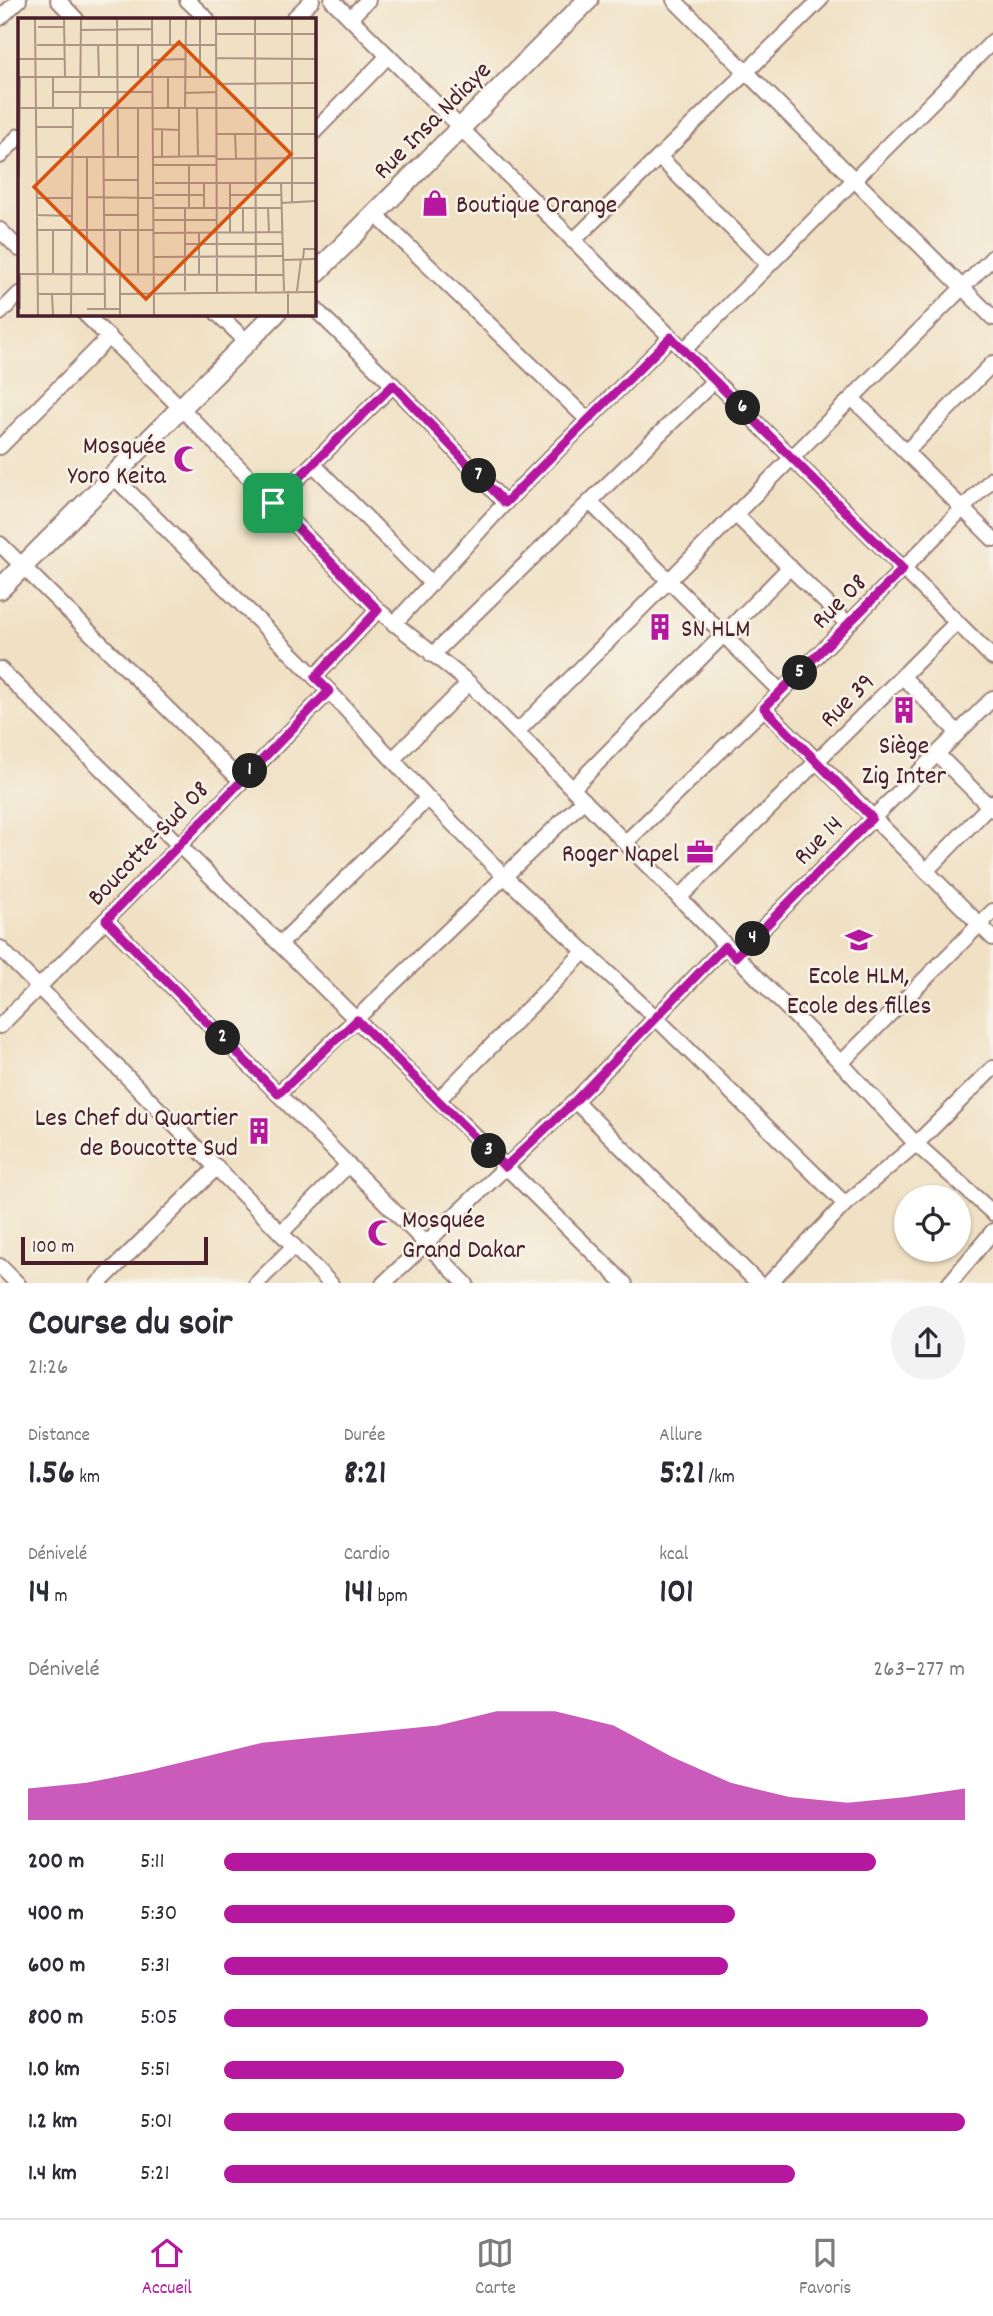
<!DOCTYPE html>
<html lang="fr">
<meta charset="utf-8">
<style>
:root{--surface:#fff;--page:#f2f2f3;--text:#2b2b33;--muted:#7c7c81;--line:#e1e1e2;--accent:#b5179e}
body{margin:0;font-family:Dekko,sans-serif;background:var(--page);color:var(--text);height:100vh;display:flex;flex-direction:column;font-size:26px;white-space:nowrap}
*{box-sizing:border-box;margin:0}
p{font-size:23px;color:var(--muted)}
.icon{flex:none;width:38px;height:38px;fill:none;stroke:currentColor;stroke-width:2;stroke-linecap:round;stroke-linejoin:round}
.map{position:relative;height:1283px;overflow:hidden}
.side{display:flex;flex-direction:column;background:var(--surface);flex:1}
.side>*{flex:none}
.fabs{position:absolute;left:894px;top:1185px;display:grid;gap:14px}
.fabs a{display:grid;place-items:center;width:77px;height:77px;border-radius:50%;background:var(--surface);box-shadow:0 2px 5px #0004;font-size:35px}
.scale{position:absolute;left:21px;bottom:18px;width:187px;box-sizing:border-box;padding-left:7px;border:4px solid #4a1f2b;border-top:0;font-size:19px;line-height:24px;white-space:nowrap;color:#4a1f2b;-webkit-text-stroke:5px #f7f3e8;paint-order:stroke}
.pin{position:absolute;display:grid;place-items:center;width:60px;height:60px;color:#fff;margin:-30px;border-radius:14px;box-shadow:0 4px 10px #0006}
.km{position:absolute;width:35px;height:35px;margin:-18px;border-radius:50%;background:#222;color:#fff;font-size:19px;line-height:35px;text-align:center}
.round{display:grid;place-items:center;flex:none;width:74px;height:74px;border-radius:37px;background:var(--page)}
.headline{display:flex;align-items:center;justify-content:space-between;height:119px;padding:0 28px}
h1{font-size:38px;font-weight:700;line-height:52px}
.figures{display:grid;grid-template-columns:repeat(3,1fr);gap:10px;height:119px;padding:7px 28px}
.figures div{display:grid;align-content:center}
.figures b{font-size:35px;font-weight:700}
.figures small{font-size:19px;font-weight:400}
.figures p{font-size:19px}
.chart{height:196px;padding:14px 28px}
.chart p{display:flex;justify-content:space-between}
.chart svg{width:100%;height:126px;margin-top:7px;fill:var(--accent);opacity:.7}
ul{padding:0 28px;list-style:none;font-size:23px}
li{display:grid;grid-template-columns:112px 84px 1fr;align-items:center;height:52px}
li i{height:18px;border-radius:9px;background:var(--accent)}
.tabs{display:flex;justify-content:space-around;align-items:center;height:98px;border-top:2px solid var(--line);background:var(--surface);font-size:19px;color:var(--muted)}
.tabs a{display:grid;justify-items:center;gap:4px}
.tabs .selected{color:var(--accent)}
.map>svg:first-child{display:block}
</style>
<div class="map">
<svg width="993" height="1284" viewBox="0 0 993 1284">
<rect width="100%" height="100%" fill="#f7f3e8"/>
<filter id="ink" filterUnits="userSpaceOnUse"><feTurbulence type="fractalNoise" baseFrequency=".0143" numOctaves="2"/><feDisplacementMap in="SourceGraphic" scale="14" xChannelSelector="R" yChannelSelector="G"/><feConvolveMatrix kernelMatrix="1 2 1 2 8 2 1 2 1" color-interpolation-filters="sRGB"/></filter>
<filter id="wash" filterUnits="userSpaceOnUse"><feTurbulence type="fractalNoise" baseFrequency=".00686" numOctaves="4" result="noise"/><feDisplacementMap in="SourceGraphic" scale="28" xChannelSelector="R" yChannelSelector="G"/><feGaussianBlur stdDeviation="1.57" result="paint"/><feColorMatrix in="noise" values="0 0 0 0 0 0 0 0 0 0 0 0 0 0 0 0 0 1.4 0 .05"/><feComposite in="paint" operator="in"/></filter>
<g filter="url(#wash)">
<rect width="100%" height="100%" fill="#f0e1c4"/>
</g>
<g filter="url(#ink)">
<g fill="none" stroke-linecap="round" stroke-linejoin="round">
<defs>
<g id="street">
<path d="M 58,0 L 76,19"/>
<path d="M 187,0 L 207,19"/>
<path d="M 332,0 L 993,658"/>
<path d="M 674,0 L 993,318"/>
<path d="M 0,18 L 19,0"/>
<path d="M 350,18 L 368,0"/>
<path d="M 293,19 L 312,0"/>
<path d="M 313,133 L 388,56"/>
<path d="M 0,156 L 19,136"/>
<path d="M 659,157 L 768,264"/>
<path d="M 374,213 L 589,421"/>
<path d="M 0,230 L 19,249"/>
<path d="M 573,241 L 820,0"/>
<path d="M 313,307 L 393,385 L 505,503"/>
<path d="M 0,313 L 19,294"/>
<path d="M 84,313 L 180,407 L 378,610 L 469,683 L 841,1063 L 916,1144 L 993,1213"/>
<path d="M 217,313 L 247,342"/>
<path d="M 684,350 L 993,41"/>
<path d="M 852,398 L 993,539"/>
<path d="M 0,447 L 109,337"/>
<path d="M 907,451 L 993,363"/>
<path d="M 313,464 L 431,583"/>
<path d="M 114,477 L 329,691 L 428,798 L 504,876 L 655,1017 L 845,1204"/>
<path d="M 590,502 L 781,692"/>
<path d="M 273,503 L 393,385"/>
<path d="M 736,515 L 848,624"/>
<path d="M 0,544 L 240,780"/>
<path d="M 394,624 L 505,503 L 671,337"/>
<path d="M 432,655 L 715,380"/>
<path d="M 0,669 L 625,1284"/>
<path d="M 315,677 L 378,610"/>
<path d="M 903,677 L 958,733"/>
<path d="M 764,708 L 993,938"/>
<path d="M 517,732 L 993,257"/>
<path d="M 937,754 L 993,810"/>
<path d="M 393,759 L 469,683"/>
<path d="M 573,788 L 790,567"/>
<path d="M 625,843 L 781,692 L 993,478"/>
<path d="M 926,871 L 993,802"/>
<path d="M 679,898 L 957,622"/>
<path d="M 106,920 L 466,1284"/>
<path d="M 280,944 L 428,798"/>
<path d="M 0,948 L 331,1284"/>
<path d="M 735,956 L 993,698"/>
<path d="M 0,1026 L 180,845 L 329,691"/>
<path d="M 841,1063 L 993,911"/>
<path d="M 278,1094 L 584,800"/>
<path d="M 439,1099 L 584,952"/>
<path d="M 575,1101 L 759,1284"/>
<path d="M 281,1233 L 348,1165"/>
<path d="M 0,1266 L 18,1284"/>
<path d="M 98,1284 L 217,1167"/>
<path d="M 256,1284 L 294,1246"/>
<path d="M 383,1284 L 575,1101 L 725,946"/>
<path d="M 768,1284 L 845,1204 L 916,1144 L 993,1068"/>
<path d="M 949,1284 L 993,1231"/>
</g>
<g id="secondary">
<path d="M 313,276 L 588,0"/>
<path d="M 0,589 L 276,313"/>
</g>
</defs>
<use href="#street" stroke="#9d8078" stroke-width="18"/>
<use href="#secondary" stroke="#9d8078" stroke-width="23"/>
<use href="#street" stroke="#fff" stroke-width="14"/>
<use href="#secondary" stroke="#fff" stroke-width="19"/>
</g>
</g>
<g fill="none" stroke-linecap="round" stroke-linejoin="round" filter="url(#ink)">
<defs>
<path id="route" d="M 671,337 L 903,569 L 764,708 L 872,818 L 735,957 L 725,946 L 575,1101 L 505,1167 L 357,1020 L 278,1094 L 106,920 L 329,691 L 315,677 L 378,610 L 273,503 L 393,385 L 505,503 Z"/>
</defs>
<use href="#route" stroke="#fff" stroke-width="14"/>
<use href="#route" stroke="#b5179e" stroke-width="9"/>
</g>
<defs>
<symbol id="shop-bare" viewBox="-9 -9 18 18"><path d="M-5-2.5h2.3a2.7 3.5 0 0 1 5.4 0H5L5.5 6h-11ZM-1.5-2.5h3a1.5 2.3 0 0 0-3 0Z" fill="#b5179e" stroke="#f7f3e8" stroke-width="2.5" paint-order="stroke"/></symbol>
<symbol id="mosque-bare" viewBox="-9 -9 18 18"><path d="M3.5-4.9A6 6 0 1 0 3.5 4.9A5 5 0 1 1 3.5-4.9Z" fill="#b5179e" stroke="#f7f3e8" stroke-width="2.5" paint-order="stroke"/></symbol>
<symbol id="building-bare" viewBox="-9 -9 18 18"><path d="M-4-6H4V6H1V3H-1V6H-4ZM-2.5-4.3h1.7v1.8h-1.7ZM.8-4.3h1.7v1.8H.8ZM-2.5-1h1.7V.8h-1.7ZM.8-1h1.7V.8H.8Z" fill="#b5179e" stroke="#f7f3e8" stroke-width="2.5" paint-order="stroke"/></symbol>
<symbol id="office-bare" viewBox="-9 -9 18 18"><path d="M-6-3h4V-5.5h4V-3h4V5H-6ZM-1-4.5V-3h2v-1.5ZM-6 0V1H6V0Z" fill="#b5179e" stroke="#f7f3e8" stroke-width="2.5" paint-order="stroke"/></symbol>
<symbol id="school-bare" viewBox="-9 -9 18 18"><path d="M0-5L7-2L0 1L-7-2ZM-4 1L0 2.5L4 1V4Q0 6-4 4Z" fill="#b5179e" stroke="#f7f3e8" stroke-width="2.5" paint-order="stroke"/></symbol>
</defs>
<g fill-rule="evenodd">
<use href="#shop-bare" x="416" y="184" width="38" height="38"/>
<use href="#mosque-bare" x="168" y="440" width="38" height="38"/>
<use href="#building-bare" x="641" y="608" width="38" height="38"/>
<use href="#building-bare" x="885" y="691" width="38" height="38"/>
<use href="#office-bare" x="681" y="833" width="38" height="38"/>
<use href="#school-bare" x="840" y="921" width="38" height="38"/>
<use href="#building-bare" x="240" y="1112" width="38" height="38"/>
<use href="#mosque-bare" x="362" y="1214" width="38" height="38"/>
</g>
<g text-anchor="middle" stroke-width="5" stroke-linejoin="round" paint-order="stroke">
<g font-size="26" fill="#4a1f2b" stroke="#f7f3e8">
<text transform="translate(431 119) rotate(-45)" y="9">Rue Insa Ndiaye</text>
<text transform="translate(838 600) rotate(-45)" y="9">Rue 08</text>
<text transform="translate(846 699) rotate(-45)" y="9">Rue 39</text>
<text transform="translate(817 839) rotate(-45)" y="9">Rue 14</text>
<text transform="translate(147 842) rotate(-46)" y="9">Boucotte-Sud 08</text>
</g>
<g font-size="26" fill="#4a1f2b" stroke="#f7f3e8" text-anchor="start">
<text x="456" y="212">Boutique Orange</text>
<text x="166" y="453" text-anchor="end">Mosquée<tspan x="166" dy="30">Yoro Keita</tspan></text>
<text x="681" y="636">SN HLM</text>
<text x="904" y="753" text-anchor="middle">Siège<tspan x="904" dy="30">Zig Inter</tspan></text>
<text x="679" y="861" text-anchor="end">Roger Napel</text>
<text x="859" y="983" text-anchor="middle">Ecole HLM,<tspan x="859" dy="30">Ecole des filles</tspan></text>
<text x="238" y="1125" text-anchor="end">Les Chef du Quartier<tspan x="238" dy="30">de Boucotte Sud</tspan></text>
<text x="402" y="1227">Mosquée<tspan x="402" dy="30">Grand Dakar</tspan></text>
</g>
</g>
<g transform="translate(18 18)">
<rect width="298" height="298" fill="#f0e1c4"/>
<path fill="none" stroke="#ae9387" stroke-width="2" d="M 17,1 L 20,297M 46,1 L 47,59M 99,1 L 100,139M 134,1 L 136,297M 152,1 L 152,26M 198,1 L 199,274M 237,1 L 238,274M 20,9 L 46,9M 63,12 L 134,11M 198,16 L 298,16M 80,26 L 81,59M 120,26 L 120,59M 19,27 L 198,27M 198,40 L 298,41M 0,41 L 47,41M 135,42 L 167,41M 0,59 L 198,59M 182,59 L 182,1M 150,60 L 150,90M 198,66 L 298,65M 35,74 L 135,74M 167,75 L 198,74M 0,90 L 298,90M 35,90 L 35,59M 62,90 L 63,1M 167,90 L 168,1M 179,90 L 180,138M 85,91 L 87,291M 120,91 L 120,255M 18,109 L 54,109M 135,111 L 162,112M 198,116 L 298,116M 217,116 L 218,140M 144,138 L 144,112M 161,138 L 161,90M 18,139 L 120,139M 135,139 L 198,138M 198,141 L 298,140M 136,147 L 199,147M 171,147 L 171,190M 1,159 L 2,59M 86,162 L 119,162M 137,165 L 298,165M 186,165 L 186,190M 212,165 L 212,215M 263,165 L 266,273M 137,177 L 186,177M 212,177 L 263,177M 69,179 L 136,180M 18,180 L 54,180M 274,184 L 274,1M 263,185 L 298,183M 136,190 L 264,190M 167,190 L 167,273M 225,190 L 225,215M 250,190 L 251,214M 18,197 L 54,198M 86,197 L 119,197M 136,202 L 198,202M 18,212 L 136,212M 35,212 L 35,255M 102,213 L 102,297M 136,215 L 264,214M 181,215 L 181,256M 167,226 L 264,226M 136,239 L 264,238M 285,241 L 286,231 L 298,231M 265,242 L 298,241M 69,255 L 69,140M 0,256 L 265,257M 270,273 L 270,297M 279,273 L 283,241M 20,276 L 87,276M 34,276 L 35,297M 102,276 L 298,274M 2,291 L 2,256M 69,291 L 102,291M 53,297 L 55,90"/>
<path fill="#d8530f" fill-opacity="0.15" stroke="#d8530f" stroke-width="3.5" d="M 161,24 L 273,136 L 128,281 L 16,169 Z"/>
<rect width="298" height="298" fill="none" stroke="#4a1f2b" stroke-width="3.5"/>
</g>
</svg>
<div class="fabs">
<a><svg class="icon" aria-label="locate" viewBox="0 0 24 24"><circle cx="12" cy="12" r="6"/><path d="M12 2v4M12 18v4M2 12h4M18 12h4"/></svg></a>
</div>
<div class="scale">100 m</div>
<div class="pin" style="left:273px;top:503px;background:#1e9e55"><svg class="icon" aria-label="arrive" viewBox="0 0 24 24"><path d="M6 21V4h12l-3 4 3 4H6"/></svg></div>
<b class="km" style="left:250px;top:771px">1</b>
<b class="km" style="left:223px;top:1038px">2</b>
<b class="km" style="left:489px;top:1151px">3</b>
<b class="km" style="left:753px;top:939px">4</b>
<b class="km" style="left:800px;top:673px">5</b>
<b class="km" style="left:743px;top:408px">6</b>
<b class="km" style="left:479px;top:476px">7</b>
</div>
<section class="side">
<div class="headline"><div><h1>Course du soir</h1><p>21:26</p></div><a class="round"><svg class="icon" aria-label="share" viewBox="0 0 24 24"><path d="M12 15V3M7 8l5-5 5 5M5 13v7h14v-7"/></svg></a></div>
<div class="figures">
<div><p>Distance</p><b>1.56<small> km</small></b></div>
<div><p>Durée</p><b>8:21</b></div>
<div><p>Allure</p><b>5:21<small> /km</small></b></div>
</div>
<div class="figures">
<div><p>Dénivelé</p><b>14<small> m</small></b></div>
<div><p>Cardio</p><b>141<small> bpm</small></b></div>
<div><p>kcal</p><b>101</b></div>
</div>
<div class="chart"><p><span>Dénivelé</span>263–277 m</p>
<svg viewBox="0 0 160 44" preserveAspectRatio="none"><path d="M0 44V33L10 31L20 27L30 22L40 17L50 15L60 13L70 11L80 6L90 6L100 11L110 22L120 31L130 36L140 38L150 36L160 33V44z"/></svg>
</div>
<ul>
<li><b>200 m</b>5:11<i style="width:88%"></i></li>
<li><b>400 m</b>5:30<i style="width:69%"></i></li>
<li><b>600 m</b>5:31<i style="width:68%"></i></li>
<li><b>800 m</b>5:05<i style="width:95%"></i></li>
<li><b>1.0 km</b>5:51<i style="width:54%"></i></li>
<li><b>1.2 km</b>5:01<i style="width:100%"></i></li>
<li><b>1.4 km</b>5:21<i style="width:77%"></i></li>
</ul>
</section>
<nav class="tabs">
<a class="selected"><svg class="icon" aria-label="home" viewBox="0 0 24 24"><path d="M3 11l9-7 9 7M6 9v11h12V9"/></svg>Accueil</a>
<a><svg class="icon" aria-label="map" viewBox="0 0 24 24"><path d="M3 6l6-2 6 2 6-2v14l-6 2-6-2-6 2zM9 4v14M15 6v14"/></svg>Carte</a>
<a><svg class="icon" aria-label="saved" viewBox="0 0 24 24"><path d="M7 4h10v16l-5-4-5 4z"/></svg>Favoris</a>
</nav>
